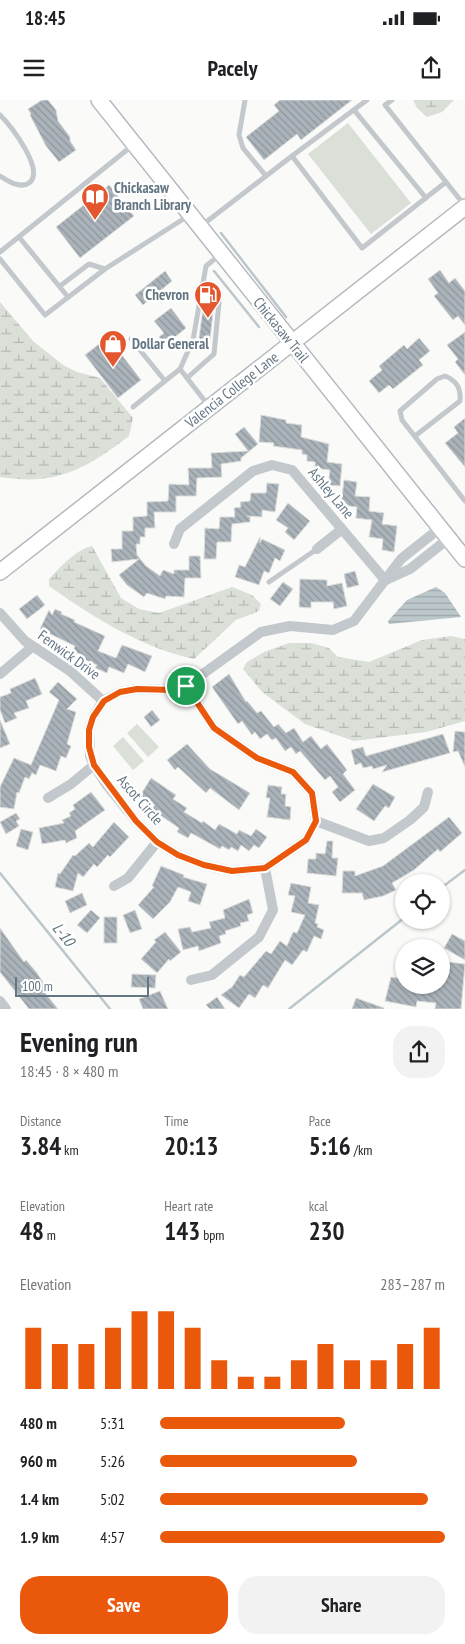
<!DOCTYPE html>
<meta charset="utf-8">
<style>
:root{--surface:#fff;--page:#f2f2f2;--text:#202124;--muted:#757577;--accent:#ea580c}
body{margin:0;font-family:"PT Sans Narrow",sans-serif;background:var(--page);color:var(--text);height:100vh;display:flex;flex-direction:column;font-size:19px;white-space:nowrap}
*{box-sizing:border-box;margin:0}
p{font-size:16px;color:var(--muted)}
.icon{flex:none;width:28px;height:28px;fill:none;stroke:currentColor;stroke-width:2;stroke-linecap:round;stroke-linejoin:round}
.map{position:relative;height:909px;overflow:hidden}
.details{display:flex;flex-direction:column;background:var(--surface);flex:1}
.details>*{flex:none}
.fabs{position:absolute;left:395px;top:774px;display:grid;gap:10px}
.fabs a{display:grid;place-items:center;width:55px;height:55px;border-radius:50%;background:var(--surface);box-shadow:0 1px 4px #0004;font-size:25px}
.scale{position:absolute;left:15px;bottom:12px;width:134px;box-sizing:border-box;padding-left:5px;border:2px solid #657683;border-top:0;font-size:14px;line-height:18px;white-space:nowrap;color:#657683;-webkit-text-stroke:4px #fff;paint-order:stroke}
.pin{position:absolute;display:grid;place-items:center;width:42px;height:42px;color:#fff;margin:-21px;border:2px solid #fff;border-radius:50%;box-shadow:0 1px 5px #0007}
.round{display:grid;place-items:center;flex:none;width:52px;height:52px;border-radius:20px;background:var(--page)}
.headline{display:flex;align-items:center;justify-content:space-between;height:85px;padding:0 20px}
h1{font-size:28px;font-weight:700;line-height:38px}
.metrics{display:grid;grid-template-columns:repeat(3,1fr);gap:8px;height:85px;padding:5px 20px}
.metrics div{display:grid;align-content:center}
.metrics b{font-size:25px;font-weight:700}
.metrics small{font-size:14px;font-weight:400}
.metrics p{font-size:14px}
.chart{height:140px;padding:10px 20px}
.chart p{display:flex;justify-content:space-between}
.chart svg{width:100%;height:90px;margin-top:5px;stroke:var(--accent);stroke-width:6}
.action{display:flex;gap:10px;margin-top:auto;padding:10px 20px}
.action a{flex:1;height:58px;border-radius:20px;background:var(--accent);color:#fff;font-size:20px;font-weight:700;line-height:58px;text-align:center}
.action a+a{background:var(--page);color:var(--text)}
ul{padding:0 20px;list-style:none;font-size:16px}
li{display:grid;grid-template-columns:80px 60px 1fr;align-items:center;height:38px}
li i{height:12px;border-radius:6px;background:var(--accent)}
.status{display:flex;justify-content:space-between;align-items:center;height:35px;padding:0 25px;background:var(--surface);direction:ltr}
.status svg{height:14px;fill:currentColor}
header{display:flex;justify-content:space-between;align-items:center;height:65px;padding:0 20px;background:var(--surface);font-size:22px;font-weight:700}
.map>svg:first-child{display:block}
</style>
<div class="status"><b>18:45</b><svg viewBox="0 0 49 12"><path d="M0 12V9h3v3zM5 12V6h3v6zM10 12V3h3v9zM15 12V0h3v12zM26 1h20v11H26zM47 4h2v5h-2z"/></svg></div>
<header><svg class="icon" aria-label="menu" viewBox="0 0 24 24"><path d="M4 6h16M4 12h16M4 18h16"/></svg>Pacely<svg class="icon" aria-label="share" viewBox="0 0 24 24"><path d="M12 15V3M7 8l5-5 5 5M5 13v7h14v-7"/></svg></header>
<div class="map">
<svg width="465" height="909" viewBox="0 0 465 909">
<defs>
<pattern id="wetland-marsh" width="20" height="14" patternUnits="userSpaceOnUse" patternTransform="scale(1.25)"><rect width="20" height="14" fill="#dadfd7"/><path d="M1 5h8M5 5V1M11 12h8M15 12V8" fill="none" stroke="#b4b9b4"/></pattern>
<pattern id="water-rules" width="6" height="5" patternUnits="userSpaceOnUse" patternTransform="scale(1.25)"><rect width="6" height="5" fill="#bbc7cb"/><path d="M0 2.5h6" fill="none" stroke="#9ca6aa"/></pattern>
<pattern id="building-back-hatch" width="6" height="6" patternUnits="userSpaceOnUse" patternTransform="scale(1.25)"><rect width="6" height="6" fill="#aab3b9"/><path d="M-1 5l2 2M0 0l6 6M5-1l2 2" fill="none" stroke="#8e969c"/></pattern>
</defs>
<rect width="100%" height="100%" fill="#fafaf8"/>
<g fill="url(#wetland-marsh)">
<path d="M 413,0 L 454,0 L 442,12 L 427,17 L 417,8 Z"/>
<path d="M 0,202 L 33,241 L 63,265 L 77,272 L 100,278 L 133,318 L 129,336 C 86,369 56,386 0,377 Z"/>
<path d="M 92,446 L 121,498 L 139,509 L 159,513 L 232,487 L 252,495 L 261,504 L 259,511 L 236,520 L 194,559 C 140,547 93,517 49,486 L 49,479 C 61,467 75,450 92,446 Z"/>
<path d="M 451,536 L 465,539 L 465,621 L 426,632 L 354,641 L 305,624 L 262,592 L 243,569 L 247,562 L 264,552 L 289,543 L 311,543 L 329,548 L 338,557 L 369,562 L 422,540 Z"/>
</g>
<g fill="#dadfd7">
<path d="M 348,23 L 411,103 L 371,134 L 308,54 Z"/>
<path d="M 137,624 L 159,647 L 148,657 L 127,633 Z"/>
<path d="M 123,637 L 144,661 L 133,670 L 113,646 Z"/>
</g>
<path fill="url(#water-rules)" d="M 436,487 L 445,493 L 461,517 L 389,524 L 388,521 L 407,500 Z"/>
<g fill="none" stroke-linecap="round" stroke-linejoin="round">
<g stroke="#bbc7cb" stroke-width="2.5">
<path d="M 221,133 L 286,217"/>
<path d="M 214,171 L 259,227"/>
<path d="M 0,773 L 110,909"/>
<path d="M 441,788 L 465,770"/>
<path d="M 289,909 L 404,818"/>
</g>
</g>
<g fill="url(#building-back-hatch)" stroke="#dcdcda">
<path d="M 42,0 L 48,0 L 56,10 L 58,21 L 70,37 L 70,41 L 76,50 L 59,62 L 46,46 L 30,15 L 31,14 L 28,9 Z"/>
<path d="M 280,0 L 352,0 L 301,40 L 297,34 L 264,60 L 246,37 L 279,11 L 274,5 Z"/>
<path d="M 109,85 L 134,116 L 80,158 L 56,127 Z"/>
<path d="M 440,170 L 449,183 L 455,178 L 465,191 L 465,225 L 458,216 L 453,220 L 434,196 L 438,193 L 428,179 Z"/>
<path d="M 165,171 L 172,181 L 143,205 L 135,195 Z"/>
<path d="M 204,201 L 213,212 L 209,249 L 199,238 Z"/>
<path d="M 171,208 L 186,228 L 165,245 L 159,237 L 164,233 L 154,221 Z"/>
<path d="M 465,232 L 465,275 L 455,262 L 458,259 L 447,245 Z"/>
<path d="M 108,237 L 141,280 L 118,298 L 85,255 Z"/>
<path d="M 419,238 L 430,251 L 419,260 L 423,265 L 393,289 L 389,285 L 379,293 L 369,281 L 382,270 L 379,266 L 404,245 L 407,249 Z"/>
<path d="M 261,315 L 286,320 L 286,323 L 302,325 L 301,337 L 329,344 L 327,362 L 342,364 L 340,386 L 328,385 L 330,370 L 315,368 L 315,362 L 307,361 L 307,355 L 302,354 L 302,350 L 273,346 L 274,343 L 259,342 Z"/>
<path d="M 465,318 L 465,367 L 445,343 L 458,333 L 454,327 Z"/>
<path d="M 244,327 L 258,344 L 241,358 L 241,361 L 221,364 L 222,377 L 197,378 L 196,396 L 176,396 L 176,412 L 154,412 L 155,428 L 145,428 L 145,437 L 140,437 L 140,444 L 136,444 L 137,455 L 146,466 L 160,476 L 163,470 L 174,474 L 174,470 L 189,470 L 189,456 L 200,456 L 201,478 L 185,478 L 184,497 L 166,496 L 165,499 L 147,493 L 144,497 L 127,485 L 119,475 L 139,459 L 112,462 L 111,449 L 122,449 L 122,431 L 133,431 L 133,417 L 147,416 L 147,402 L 168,401 L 169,384 L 189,385 L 188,368 L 212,368 L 211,353 L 248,351 L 235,334 Z"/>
<path d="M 344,380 L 357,382 L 355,396 L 370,397 L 369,411 L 384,413 L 382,424 L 397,426 L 394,452 L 382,450 L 383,439 L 369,437 L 372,420 L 356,418 L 357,407 L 341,405 Z"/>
<path d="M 267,383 L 279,384 L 275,412 L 262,410 L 262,417 L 247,416 L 250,417 L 250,422 L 232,424 L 231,442 L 217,442 L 216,459 L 204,459 L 205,428 L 219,429 L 220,417 L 235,417 L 234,408 L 241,407 L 240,402 L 250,401 L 251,393 L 266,393 Z"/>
<path d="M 288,403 L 310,421 L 294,440 L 285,432 L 288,428 L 276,420 Z"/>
<path d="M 260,437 L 260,443 L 262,439 L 285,450 L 280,461 L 275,458 L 269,473 L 264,471 L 259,485 L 235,477 L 239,465 L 245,467 Z"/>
<path d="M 355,471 L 359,485 L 347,488 L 344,474 Z"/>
<path d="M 300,479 L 327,480 L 327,486 L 342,483 L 347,506 L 334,509 L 333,502 L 311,502 L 311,508 L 299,507 Z"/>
<path d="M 283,482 L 293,489 L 280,506 L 270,499 Z"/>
<path d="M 37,495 L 45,505 L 27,519 L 19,509 Z"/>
<path d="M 55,509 L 62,512 L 61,514 L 75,520 L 74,522 L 105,536 L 98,551 L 116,558 L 122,545 L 152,556 L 145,572 L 128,564 L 124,573 L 109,567 L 107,573 L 95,568 L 97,565 L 81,558 L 82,555 L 73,551 L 75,546 L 40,529 L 49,510 L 52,515 Z"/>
<path d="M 229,574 L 246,602 L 247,601 L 257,613 L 261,611 L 274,627 L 278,624 L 286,633 L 294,628 L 303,642 L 311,636 L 321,649 L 327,644 L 347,670 L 343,674 L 355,690 L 340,702 L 332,692 L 338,687 L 330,676 L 325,680 L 300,651 L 296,654 L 291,647 L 285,651 L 276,638 L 272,640 L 267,634 L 260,639 L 255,632 L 252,635 L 242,621 L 238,624 L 212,587 Z"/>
<path d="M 35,578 L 42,594 L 26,601 L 29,608 L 14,613 L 17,618 L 5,623 L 0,610 L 0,597 L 11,593 L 10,589 Z"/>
<path d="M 58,582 L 77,599 L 67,609 L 76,612 L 67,644 L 71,646 L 66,658 L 61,656 L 56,671 L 40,665 L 36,675 L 32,673 L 29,679 L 25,677 L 19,693 L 17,692 L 14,709 L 0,707 L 0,687 L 14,658 L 31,665 L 59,600 L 49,592 Z"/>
<path d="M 152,610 L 160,620 L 151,627 L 144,617 Z"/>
<path d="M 0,620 L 10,644 L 0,648 Z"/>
<path d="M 455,631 L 465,632 L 465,667 L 458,651 L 453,652 Z"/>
<path d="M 443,634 L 450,653 L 382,672 L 387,665 L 373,669 L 372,666 L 363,668 L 361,663 L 355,665 L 351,650 L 363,647 L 366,656 Z"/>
<path d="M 187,644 L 210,669 L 250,693 L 239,710 L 210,688 L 206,693 L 178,667 L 175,670 L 167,660 Z"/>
<path d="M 151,678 L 176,695 L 173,699 L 187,708 L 184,712 L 202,723 L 203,721 L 215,730 L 219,724 L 237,734 L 239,730 L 251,736 L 256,729 L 267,737 L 259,748 L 254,745 L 249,751 L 241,745 L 238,751 L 231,747 L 229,750 L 222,746 L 220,749 L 191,733 L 188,738 L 177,732 L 179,728 L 151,709 L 155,705 L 140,696 Z"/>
<path d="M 373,684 L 395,697 L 389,708 L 385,706 L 374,721 L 356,709 Z"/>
<path d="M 268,685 L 282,687 L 281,694 L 286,694 L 285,706 L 291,707 L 290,720 L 267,717 L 270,698 L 266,698 Z"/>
<path d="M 91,692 L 105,710 L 75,731 L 77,738 L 66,743 L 65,740 L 42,744 L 39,728 L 64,723 L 62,720 L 71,716 L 69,713 L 75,709 L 73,705 Z"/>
<path d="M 16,713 L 20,719 L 16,721 L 19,726 L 6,734 L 0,722 Z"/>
<path d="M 449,717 L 462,733 L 440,752 L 438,749 L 414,770 L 392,783 L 396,790 L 383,796 L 364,800 L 362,793 L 342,793 L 343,771 L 355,771 L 355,776 L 383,766 Z"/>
<path d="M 114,722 L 129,737 L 110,757 L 108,755 L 97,767 L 94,764 L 83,777 L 78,773 L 73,791 L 55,787 L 58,773 L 60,774 L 73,755 L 75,756 L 89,743 L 93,747 Z"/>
<path d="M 21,729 L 33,732 L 28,750 L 16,746 Z"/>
<path d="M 327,741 L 333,741 L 332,758 L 338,758 L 336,776 L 307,773 L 308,759 L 316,759 L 316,753 L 325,754 Z"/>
<path d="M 161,766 L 184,775 L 183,777 L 207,784 L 200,805 L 188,801 L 191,792 L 178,787 L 170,802 L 153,819 L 138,805 L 154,787 L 152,786 Z"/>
<path d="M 291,783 L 311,787 L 308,803 L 319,805 L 315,823 L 318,824 L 317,827 L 324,830 L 321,839 L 314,836 L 307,852 L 303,850 L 292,865 L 285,860 L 268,888 L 263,885 L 255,898 L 249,894 L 239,908 L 221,895 L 232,887 L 240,875 L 244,877 L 266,851 L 271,854 L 280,841 L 287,846 L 293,832 L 297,833 L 305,815 L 291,812 L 295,796 L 288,795 Z"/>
<path d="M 82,793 L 87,805 L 70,813 L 65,801 Z"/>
<path d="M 249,799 L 253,813 L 247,815 L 249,821 L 240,823 L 241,826 L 225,831 L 226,834 L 219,836 L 221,843 L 199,851 L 198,846 L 183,850 L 178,829 L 190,827 L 192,832 L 211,828 L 209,822 L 225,818 L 223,810 Z"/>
<path d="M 91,810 L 100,818 L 87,833 L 77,825 Z"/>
<path d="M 135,810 L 142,829 L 130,833 L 123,815 Z"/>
<rect x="104" y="817" width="13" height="26"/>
<path d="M 0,828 L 24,862 L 26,860 L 37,873 L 48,890 L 45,893 L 58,909 L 29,909 L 0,872 Z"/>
<path d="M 165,832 L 181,852 L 170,861 L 169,859 L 157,873 L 141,859 L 156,842 L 154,840 Z"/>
<path d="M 452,834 L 465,841 L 465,860 L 444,848 Z"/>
<path d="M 441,861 L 465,864 L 461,909 L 435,909 L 436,903 L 417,901 L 416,907 L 385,901 L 391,877 L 404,879 L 404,885 L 441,887 Z"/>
<path d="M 132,874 L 156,875 L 155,888 L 131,887 Z"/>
<path d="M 160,891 L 168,909 L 143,909 L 139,899 Z"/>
<path d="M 217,897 L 225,909 L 210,909 L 206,905 Z"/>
<path d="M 356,898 L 384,908 L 384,909 L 352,909 Z"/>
</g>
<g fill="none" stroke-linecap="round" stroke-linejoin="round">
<defs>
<g id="secondary">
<path d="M 99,0 L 465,459"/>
<path d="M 0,472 L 465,107"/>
</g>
</defs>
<use href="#secondary" stroke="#b3babf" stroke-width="18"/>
<g stroke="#c3c8cc" stroke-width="5">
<path d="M 245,0 L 239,35 L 243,48 L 266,76"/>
<path d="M 392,0 L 385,5 L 446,82"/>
<path d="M 354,10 L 426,98"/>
<path d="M 0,15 C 10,25 46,70 29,83 C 20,89 8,81 0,76"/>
<path d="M 292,56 L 367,0"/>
<path d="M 201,126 L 292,56 L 362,148 L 446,82 L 465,106"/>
<path d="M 19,137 L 68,197"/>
<path d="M 0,152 L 133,45"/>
<path d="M 0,159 L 45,215 L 105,169 L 188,116"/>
<path d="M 60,186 L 89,164 L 105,169"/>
<path d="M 131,239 L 165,281 L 180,269"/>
<path d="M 187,278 L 214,254 L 219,202 L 202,185"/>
<path d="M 208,305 L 180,269 L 193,240 L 206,166 L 221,154"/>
<path d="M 133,307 L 165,281"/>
<path d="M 415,336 L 460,301 C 461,288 457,281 445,276 L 437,279 L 400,311 L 402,320 L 465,401"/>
<path d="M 269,482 L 317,449"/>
</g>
<g stroke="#c3c8cc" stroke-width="10">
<path d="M 174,444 L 180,429 L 253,371 L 272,365 L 292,370 L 385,480"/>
<path d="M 317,449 L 342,429"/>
<path d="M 386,480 L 410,469 L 448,439"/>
<path d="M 0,513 L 25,541 L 70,571 L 103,601"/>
<path d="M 0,574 L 32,547"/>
<path d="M 186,586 L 214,628 L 257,658 L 293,672 L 312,693 L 316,721 L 306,740 L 265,768 L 232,771 L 204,765 L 178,755 L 157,742 L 136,721 L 106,684 L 94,665 L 90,656 L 89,630 L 93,617 L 103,601 L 120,592 L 137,589 L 172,590 L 186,586 L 261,532 L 290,526 L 333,530 L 354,521 L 401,459 L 440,428"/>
<path d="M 48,698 L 71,684 L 94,665"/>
<path d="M 316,721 L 369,741 L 384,738 L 410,720 L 424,707 L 428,692"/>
<path d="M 114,786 L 128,778 L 157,742"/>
<path d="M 191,880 L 212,875 L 259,837 L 273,810 L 265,768"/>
<path d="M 0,901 L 6,909"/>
</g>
<use href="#secondary" stroke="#fff" stroke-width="15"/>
</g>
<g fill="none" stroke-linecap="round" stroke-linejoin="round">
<defs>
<path id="route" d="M 186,586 L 214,628 L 257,658 L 293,672 L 312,693 L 316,721 L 306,740 L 265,768 L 232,771 L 204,765 L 178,755 L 157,742 L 136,721 L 94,665 L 89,647 L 89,630 L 93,617 L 104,601 L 120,592 L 137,589 L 172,590 Z"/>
</defs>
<use href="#route" stroke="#fff" stroke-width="10"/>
<use href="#route" stroke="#ea580c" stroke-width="6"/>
</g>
<defs>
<symbol id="library-pin" viewBox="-11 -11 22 30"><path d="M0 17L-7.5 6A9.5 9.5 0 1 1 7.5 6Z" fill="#e4572e" stroke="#fff"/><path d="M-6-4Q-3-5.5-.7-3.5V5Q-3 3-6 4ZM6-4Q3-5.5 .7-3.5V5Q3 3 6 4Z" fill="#fff"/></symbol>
<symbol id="fuel-pin" viewBox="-11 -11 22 30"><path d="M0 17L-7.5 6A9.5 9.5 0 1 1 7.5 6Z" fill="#e4572e" stroke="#fff"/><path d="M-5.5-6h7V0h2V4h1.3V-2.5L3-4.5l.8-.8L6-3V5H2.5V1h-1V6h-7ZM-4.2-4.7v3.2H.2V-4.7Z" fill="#fff"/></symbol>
<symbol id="shop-pin" viewBox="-11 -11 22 30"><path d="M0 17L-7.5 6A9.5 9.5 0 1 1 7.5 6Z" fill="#e4572e" stroke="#fff"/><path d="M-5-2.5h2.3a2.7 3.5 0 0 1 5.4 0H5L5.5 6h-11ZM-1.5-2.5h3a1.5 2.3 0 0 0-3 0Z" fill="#fff"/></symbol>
</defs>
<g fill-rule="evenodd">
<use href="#library-pin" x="79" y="81" width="32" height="43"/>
<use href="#fuel-pin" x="192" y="179" width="32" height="43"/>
<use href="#shop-pin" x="97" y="228" width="32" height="43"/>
</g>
<g text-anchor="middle" stroke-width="5" stroke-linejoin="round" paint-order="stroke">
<g font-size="15" font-weight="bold" fill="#657683" stroke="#fff" text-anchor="start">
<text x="114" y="93">Chickasaw<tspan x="114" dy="17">Branch Library</tspan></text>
<text x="189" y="200" text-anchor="end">Chevron</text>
<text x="132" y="249">Dollar General</text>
</g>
<g font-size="15" fill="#657683" stroke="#fff">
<text transform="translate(281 230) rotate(51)" y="5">Chickasaw Trail</text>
<text transform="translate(232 290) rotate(-38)" y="5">Valencia College Lane</text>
<text transform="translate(331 393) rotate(50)" y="5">Ashley Lane</text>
<text transform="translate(69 555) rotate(36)" y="5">Fenwick Drive</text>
<text transform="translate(140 700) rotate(49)" y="5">Ascot Circle</text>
</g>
<g font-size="16" font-style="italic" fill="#60757c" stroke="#fff">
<text transform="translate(64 834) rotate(51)" y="6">L-10</text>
</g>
</g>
</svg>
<div class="fabs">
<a><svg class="icon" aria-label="locate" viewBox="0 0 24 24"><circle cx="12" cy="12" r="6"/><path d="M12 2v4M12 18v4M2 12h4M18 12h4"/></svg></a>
<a><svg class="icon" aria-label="layers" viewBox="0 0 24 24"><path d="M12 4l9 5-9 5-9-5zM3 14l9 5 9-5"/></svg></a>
</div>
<div class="scale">100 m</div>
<div class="pin" style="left:186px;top:586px;background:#1e9e55"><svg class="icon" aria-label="arrive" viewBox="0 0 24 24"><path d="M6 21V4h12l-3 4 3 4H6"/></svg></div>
</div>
<section class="details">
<div class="headline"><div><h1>Evening run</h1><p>18:45 · 8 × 480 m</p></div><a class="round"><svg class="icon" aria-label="share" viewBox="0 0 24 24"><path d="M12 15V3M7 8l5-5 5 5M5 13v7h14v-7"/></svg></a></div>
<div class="metrics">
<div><p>Distance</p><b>3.84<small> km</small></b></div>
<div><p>Time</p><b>20:13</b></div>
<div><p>Pace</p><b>5:16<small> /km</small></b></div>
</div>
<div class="metrics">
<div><p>Elevation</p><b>48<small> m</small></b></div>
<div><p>Heart rate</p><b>143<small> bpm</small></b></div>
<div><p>kcal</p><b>230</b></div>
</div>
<div class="chart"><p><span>Elevation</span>283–287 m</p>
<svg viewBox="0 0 160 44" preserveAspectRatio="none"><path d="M5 44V14M15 44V22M25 44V22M35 44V14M45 44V6M55 44V6M65 44V14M75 44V30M85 44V38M95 44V38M105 44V30M115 44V22M125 44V30M135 44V30M145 44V22M155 44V14"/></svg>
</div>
<ul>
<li><b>480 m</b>5:31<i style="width:65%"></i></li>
<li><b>960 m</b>5:26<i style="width:69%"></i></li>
<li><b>1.4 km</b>5:02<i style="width:94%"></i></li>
<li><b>1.9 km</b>4:57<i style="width:100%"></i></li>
</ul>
<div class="action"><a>Save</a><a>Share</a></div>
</section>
